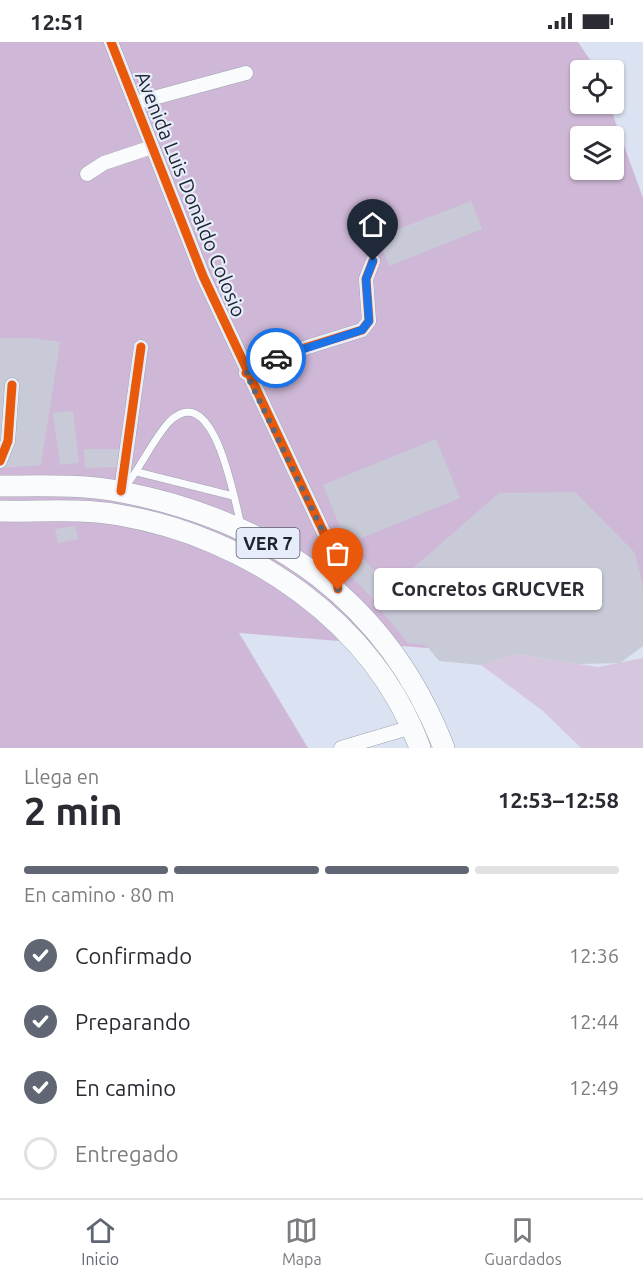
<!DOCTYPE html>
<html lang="es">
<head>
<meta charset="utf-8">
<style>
	body { margin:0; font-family:Ubuntu,sans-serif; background:#f2f2f3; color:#2b2b33; height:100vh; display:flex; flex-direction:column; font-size:22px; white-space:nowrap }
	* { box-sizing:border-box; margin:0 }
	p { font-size:20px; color:#7c7c81 }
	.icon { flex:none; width:33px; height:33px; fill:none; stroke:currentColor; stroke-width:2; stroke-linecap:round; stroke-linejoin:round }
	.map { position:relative; height:706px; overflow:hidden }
	.sheet { display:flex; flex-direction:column; background:#fff; flex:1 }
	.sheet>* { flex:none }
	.fabs { position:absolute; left:570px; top:18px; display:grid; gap:12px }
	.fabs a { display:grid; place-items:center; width:54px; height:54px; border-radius:6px; background:#fff; box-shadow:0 2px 4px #0004; font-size:30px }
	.pin { position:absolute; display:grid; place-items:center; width:51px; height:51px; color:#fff; margin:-62px -26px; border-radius:50% 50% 50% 0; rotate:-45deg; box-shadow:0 0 6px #0007 }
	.pin .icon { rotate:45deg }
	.courier { position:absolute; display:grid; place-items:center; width:60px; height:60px; margin:-30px; border:4px solid #1a73e8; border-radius:50%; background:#fff; color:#222; box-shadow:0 2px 8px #0007 }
	.bubble { position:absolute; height:42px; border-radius:6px; background:#fff; box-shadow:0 2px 4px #0004; font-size:20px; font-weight:600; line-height:42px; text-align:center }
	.summary em { font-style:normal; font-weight:600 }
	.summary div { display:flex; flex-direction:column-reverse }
	.summary { display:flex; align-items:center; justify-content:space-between; height:102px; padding:0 24px }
	h1 { font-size:39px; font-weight:600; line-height:45px }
	.bar { display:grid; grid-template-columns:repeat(4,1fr); gap:9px 6px; align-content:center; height:72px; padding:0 24px }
	.bar i { height:8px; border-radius:4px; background:#e1e1e2 }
	.bar .on { background:#606673 }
	.bar p { grid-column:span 4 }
	ol { padding:0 24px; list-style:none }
	li { display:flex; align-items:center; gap:18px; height:66px }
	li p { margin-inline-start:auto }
	li .icon { padding:6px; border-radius:50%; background:#606673; color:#fff; stroke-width:4 }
	li:last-child { color:#7c7c81 }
	li i { width:33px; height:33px; border:3px solid #e1e1e2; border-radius:50% }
	.status { display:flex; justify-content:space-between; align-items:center; height:42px; padding:0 30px; background:#fff; direction:ltr }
	.status svg { height:16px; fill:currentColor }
	.tab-bar { display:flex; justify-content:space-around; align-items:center; height:84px; border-top:2px solid #e1e1e2; background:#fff; font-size:16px; color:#7c7c81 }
	.tab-bar a { display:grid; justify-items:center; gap:3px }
	.tab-bar .on { color:#606673 }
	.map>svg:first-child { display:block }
	.green { fill:#d6c7de }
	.forest { fill:#cfb8d7; fill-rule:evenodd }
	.building { fill:#c8cad7 }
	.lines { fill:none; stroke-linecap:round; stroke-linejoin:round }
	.service-casing { stroke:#9ea3b0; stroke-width:8 }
	.minor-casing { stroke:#9ea3b0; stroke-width:15 }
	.primary-casing { stroke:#9ea3b0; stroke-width:22 }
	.service { stroke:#fafbfd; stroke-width:7 }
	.minor { stroke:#fafbfd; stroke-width:14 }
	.primary { stroke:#fafbfd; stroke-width:21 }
	.cycleway-casing { stroke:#e6ecf9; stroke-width:13 }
	.cycleway { stroke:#e8590c; stroke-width:9 }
	.done { stroke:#606673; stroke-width:6; stroke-dasharray:0 10.8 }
	.route { stroke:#1a73e8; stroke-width:8 }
	.labels { text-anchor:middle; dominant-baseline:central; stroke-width:4.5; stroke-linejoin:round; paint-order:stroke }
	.shield { fill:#e6ecf9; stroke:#595f6c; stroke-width:1.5 }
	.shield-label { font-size:18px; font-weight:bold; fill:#1d232f }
	.street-label { font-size:20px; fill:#1d232f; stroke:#e6ecf9 }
</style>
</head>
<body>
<div class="status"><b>12:51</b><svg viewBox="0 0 49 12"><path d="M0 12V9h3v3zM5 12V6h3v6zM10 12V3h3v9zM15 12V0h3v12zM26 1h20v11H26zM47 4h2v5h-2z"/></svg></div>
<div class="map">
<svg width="643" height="706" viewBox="0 0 643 706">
	<rect width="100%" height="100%" fill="#dbe2f1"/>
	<path class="green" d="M516,612L598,625L643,616V706H581L543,669L481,623Z"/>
	<path class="forest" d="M0,0H578L597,28H580V62H609L643,156V548L427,606L239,591L308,706H0ZM580,94H614V128H580Z"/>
	<g class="building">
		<path d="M471,159L482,187L389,224L378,195Z"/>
		<path d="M0,296H32L60,300L41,423L0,426Z"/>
		<path d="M73,369L79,421L60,423L53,371Z"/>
		<path d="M436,397L460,456L347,502L323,443Z"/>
		<path d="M84,407H119V425L85,426Z"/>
		<path d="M575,450L635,511L643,544V604L620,621L579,622L516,612L481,623L439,619L426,603L408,601L374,560L499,451Z"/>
		<path d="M75,484L78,497L58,501L55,487Z"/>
		<path d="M356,509L388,543L373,557L341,524Z"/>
	</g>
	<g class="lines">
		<g class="service-casing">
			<g id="service">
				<path d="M137,430L233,454"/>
				<path d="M125,445C141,425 152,399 169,380C214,335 234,457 241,483"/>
			</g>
		</g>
		<g class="minor-casing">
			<g id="minor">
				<path d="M111,0L203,234L331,506L338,547"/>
				<path d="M135,61L246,31"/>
				<path d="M87,132L104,121L152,105"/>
				<path d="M246,331L282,313L362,288L369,279L366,237L373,219"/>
				<path d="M0,419L8,399L12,343"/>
				<path d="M121,449L141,305"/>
				<path d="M341,706L412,685"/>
			</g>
		</g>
		<g class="primary-casing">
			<g id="primary">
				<path d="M0,444C40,444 83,442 122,450C273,479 388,561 444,706"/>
				<path d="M0,469C39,470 80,466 119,473C248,495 374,580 420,706"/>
			</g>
		</g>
		<use href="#service" class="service"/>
		<use href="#minor" class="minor"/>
		<use href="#primary" class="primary"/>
		<g class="cycleway-casing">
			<g id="cycleway">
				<path d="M111,0L203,234L331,506L338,547"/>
				<path d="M246,331L282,313L362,288L369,279L366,237L373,219"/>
				<path d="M0,419L8,399L12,343"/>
				<path d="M121,449L141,305"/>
			</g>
		</g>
		<use href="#cycleway" class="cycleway"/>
	</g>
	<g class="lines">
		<path class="done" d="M276,316L246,331L331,506L338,548"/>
		<path class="route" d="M276,316L362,288L369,279L366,237L373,219"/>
	</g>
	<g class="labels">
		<rect class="shield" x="236.5" y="486" width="63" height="30" rx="4.5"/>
		<g class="shield-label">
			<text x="268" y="501">VER 7</text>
		</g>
		<g class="street-label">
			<text transform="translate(191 152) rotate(68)">Avenida Luis Donaldo Colosio</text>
		</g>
	</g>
</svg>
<div class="fabs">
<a><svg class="icon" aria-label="locate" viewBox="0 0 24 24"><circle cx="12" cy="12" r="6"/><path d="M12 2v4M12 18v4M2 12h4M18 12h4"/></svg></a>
<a><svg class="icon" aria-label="layers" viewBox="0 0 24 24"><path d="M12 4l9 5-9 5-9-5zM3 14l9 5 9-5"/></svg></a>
</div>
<div class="pin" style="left:338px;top:548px;background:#ea580c"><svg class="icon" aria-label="bag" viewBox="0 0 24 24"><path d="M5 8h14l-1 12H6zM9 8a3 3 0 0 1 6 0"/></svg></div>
<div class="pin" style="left:373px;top:219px;background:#1f2937"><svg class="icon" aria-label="home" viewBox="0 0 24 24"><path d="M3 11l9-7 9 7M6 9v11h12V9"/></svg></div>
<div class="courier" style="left:276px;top:316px"><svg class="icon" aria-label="car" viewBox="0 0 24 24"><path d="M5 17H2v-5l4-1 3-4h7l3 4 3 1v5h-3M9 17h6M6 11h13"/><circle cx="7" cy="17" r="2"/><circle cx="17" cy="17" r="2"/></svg></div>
<div class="bubble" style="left:374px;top:526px;width:228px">Concretos GRUCVER</div>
</div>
<section class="sheet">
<div class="summary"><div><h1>2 min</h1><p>Llega en</p></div><em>12:53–12:58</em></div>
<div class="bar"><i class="on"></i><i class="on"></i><i class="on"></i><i></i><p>En camino · 80 m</p></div>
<ol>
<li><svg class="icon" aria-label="check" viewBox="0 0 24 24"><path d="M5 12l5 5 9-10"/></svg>Confirmado<p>12:36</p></li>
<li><svg class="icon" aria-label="check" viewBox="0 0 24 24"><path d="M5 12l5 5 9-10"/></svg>Preparando<p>12:44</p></li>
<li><svg class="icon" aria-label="check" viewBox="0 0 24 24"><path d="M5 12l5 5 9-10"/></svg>En camino<p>12:49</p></li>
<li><i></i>Entregado</li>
</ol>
</section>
<nav class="tab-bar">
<a class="on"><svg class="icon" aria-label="home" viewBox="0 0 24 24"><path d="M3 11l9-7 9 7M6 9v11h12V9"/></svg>Inicio</a>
<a><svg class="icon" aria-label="map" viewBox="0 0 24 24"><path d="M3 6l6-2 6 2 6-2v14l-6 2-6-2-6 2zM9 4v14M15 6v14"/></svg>Mapa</a>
<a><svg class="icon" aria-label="saved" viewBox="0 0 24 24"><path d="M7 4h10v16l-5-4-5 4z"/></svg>Guardados</a>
</nav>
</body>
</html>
